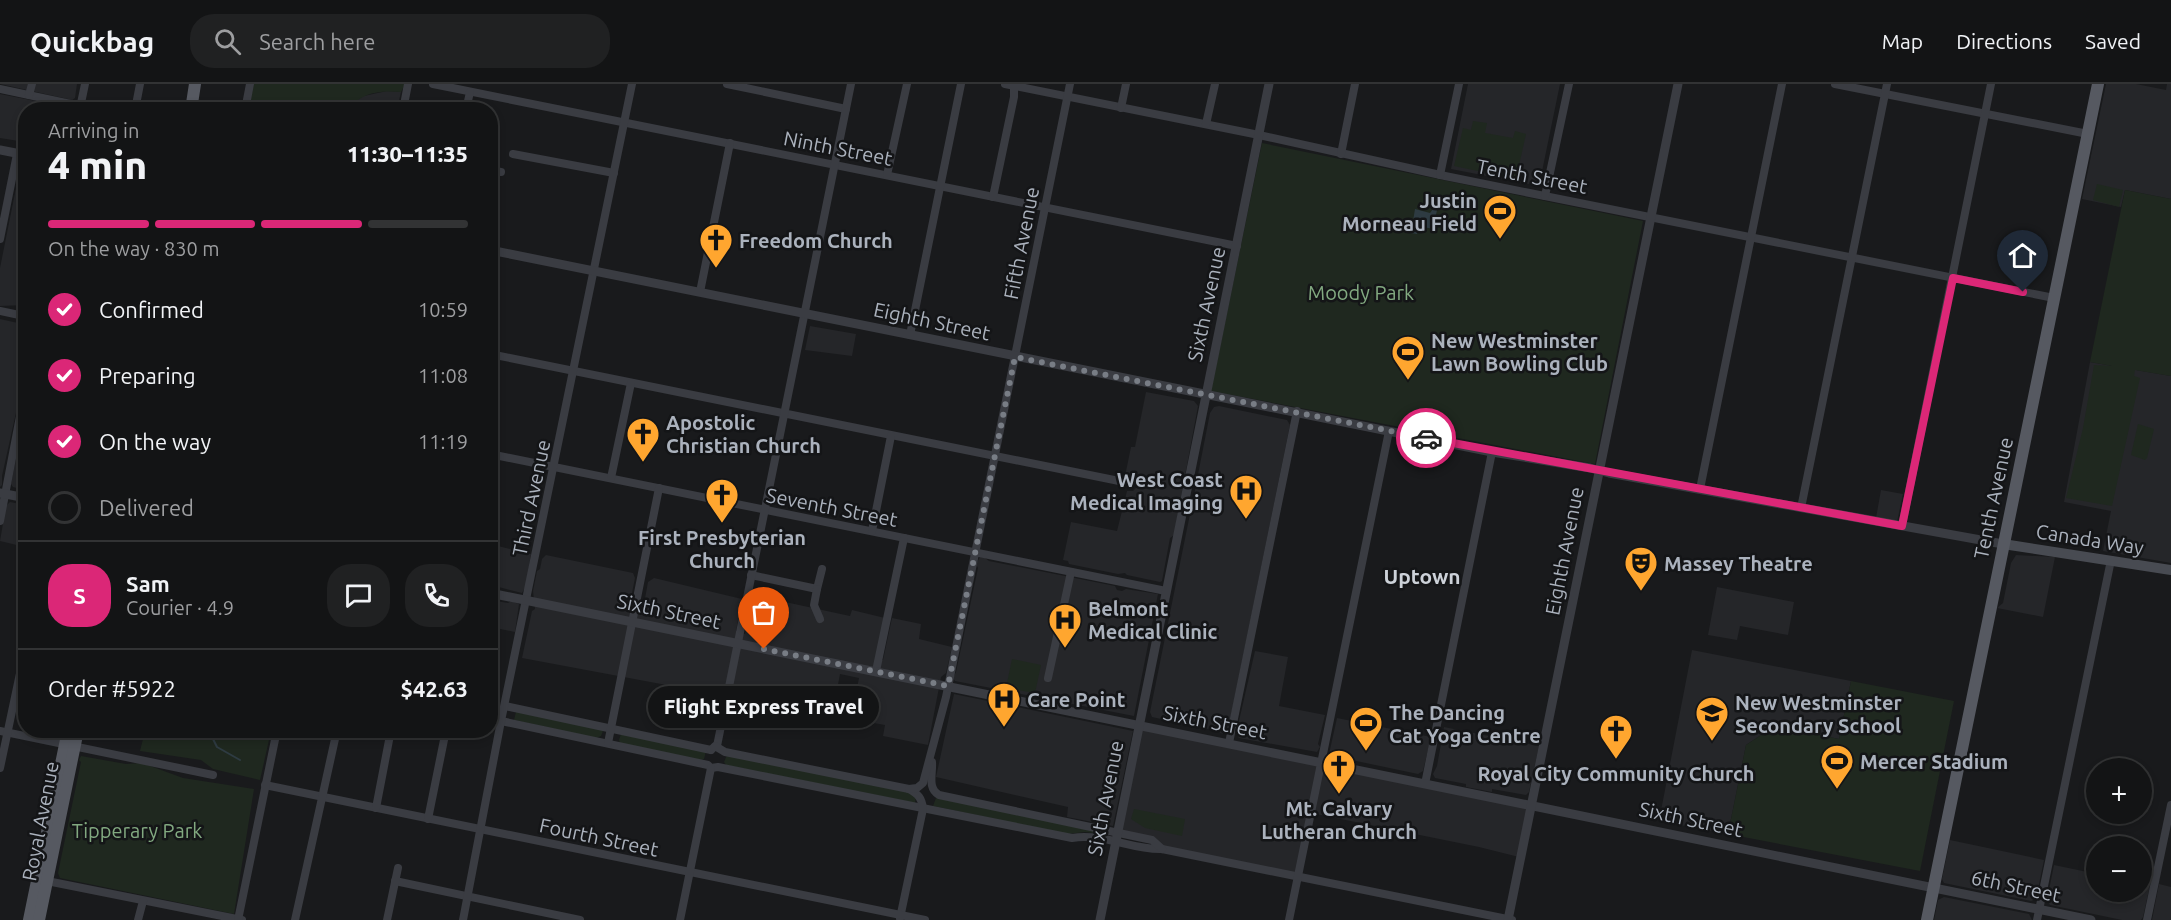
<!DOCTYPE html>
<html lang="en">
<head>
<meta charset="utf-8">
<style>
	body { margin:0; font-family:Ubuntu,sans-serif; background:#202122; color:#f1f3f6; height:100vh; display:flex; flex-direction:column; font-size:22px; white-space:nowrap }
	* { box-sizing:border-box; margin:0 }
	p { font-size:20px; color:#9d9ea0 }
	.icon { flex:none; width:33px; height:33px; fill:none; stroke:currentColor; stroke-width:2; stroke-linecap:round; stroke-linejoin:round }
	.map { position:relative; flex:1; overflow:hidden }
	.drawer { position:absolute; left:18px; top:18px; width:480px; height:636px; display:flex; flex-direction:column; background:#131415; border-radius:24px; box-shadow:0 3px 9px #0003,0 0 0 2px #323334 }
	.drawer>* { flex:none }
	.tools { position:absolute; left:2086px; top:674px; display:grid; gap:12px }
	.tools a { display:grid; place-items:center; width:66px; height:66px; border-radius:50%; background:#131415; box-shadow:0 3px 9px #0003,0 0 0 2px #323334; font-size:30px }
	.pin { position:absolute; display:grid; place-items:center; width:51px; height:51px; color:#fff; margin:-62px -26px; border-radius:50% 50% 50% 0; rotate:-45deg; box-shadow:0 0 6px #0007 }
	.pin .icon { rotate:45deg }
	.courier { position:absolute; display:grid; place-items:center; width:60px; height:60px; margin:-30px; border:4px solid #db2777; border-radius:50%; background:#fff; color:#222; box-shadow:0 2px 8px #0007 }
	.bubble { position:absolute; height:42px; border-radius:21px; background:#131415; box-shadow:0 3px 9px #0003,0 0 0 2px #323334; font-size:20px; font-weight:800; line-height:42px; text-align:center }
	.head em { font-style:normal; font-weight:800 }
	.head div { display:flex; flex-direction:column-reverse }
	.head { display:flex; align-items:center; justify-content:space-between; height:102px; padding:0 30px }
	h1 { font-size:39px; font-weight:800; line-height:45px }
	.bar { display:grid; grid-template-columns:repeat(4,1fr); gap:9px 6px; align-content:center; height:72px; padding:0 30px }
	.bar i { height:8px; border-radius:4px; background:#323334 }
	.bar .current { background:#db2777 }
	.bar p { grid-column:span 4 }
	.line { display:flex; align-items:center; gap:15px; padding:0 30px; border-top:2px solid #323334 }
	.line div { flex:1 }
	.round { display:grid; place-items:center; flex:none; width:63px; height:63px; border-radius:24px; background:#202122 }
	ol { padding:0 30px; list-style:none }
	li { display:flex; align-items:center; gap:18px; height:66px }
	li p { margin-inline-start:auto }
	li .icon { padding:6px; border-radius:50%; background:#db2777; color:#fff; stroke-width:4 }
	li:last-child { color:#9d9ea0 }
	li i { width:33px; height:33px; border:3px solid #323334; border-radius:50% }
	header { display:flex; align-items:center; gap:36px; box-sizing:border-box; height:84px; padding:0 30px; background:#131415; border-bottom:2px solid #323334 }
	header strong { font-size:28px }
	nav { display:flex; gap:33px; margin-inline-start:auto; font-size:21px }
	.search { width:420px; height:54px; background:#202122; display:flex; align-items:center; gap:15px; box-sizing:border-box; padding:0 21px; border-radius:24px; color:#9d9ea0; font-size:22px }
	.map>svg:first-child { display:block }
	.built { fill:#252629 }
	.green { fill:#1f281f }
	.water { fill:#2e3b42 }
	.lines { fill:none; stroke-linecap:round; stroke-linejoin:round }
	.stream { stroke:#2e3b42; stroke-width:2 }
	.minor { stroke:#3a3c42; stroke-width:8 }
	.tertiary { stroke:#3a3c42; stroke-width:9 }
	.secondary { stroke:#484b52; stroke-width:10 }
	.primary { stroke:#565961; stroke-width:12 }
	.done { stroke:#787d85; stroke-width:6; stroke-dasharray:0 10.8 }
	.route { stroke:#db2777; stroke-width:8 }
	.labels { text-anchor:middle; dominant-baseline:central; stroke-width:5; stroke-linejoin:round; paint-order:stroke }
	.street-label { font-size:20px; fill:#abb2bd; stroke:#141517 }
	.poi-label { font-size:20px; font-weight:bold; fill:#abb2bd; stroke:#141517; text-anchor:start }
	.park-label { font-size:20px; fill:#82a980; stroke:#141517 }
	.neighbourhood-label { font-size:21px; font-weight:bold; fill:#ccd1d8; stroke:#141517 }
</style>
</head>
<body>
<header>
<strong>Quickbag</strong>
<div class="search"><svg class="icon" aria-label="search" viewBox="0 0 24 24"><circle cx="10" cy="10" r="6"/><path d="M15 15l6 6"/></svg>Search here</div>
<nav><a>Map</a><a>Directions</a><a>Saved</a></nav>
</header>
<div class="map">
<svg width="2171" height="836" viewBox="0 0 2171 836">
	<rect width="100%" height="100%" fill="#191a1c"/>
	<g class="built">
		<path d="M0,0H77L75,14L72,16Z"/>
		<path d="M1468,0H1560L1539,102L1451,85Z"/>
		<path d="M2106,0H2136L2166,6L2167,0H2171V115L2125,106L2121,123L2082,115Z"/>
		<path d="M387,7L401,8L397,25L347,26L359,13Z"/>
		<path d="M0,10L71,24L72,25L26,26L25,58L0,54Z"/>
		<path d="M25,80V221L0,222V184L20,84Z"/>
		<path d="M0,235L18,239L26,244L25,288L2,392V401L0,403Z"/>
		<path d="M810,242L856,250L852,272L805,266Z"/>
		<path d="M2090,278L2171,292V479L2103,467L2111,427L2064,418Z"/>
		<path d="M1146,308L1194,317L1198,322L1174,451L1170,454L1162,497L1160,498L1127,491L1125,489L1118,490L1069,480L1068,477L1063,476L1071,438L1117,447L1127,407H1133L1138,402L1135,393L1125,392L1131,363H1135Z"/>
		<path d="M1219,322L1287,336L1290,341L1228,646L1223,650L1217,647L1152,633L1150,628L1191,425L1189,418L1194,411L1210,329L1214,323Z"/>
		<path d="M25,328V406L13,403L11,400Z"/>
		<path d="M1881,406L1903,410L1897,438L1876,434Z"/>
		<path d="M10,418L25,421V463L0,457L6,422Z"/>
		<path d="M490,460L531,470L526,502L522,509L491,501Z"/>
		<path d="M546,471L633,489L635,494L629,524L644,520L648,498L654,494L742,515L736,547L745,550L753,511L850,532L852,526L885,534L876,576H883L892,534L921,540L919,555L952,563L946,589L941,593L928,661L883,652L885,641L851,635L859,594L840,590L832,632L522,574L532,527L535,525L533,507L537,487L540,485L542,475Z"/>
		<path d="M2016,471L2055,473L2043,533L1997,524L2003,519L2011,479Z"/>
		<path d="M980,473L985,474L989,477L1115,502L1117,506L1122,507L1126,505L1158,510L1134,632L955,597L953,594L956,588L978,484L976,480Z"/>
		<path d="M1717,503L1794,518L1788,551L1740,542L1737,556L1708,551Z"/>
		<path d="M490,516L508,519L511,517L519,520L515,548L491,543Z"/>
		<path d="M1692,566L1851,597L1839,655L1775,642L1746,661L1728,750L1659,737Z"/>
		<path d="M1255,567L1288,573L1279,622L1325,631L1318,660L1320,663L1317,668L1239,654L1236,650Z"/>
		<path d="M954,610L1133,647L1113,742L1067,733L1068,723L936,693Z"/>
		<path d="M1337,634L1431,653L1423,687L1418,690L1342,674L1337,678H1334L1333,672L1329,670Z"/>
		<path d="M1139,641L1531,721L1519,773L1479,763L1311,729L1298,792L1162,765L1152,756L1116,748Z"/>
		<path d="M1444,643L1539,662L1529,708L1526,711L1492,705V708L1466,703V700L1435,694L1433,690L1437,682Z"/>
		<path d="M1950,756L2044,776L2036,815L2031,817L1944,799L1942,795Z"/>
		<path d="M2054,781L2097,790V807H2142V799L2150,801L2143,833L2141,836H2122L2050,821L2047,816Z"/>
		<path d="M2159,800L2171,803V836H2152Z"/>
		<path d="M1944,813L2029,830L2032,836H1934L1938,816Z"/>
	</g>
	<g class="green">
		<path d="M254,0H405L401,8C377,6 363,9 347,25L248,26Z"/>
		<path d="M1473,37L1487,39L1485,49L1513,54L1515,47L1526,50L1516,95L1454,82L1463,44L1471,46Z"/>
		<path d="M1262,59L1643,137L1595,380L1211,307Z"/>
		<path d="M2097,100L2123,106L2119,123L2093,116Z"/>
		<path d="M2125,106L2171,115V292L2135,286L2134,292L2140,294L2112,422L2066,414L2083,344L2094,281L2112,282L2090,278Z"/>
		<path d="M2138,340L2154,345L2147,374L2145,376L2131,371Z"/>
		<path d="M1012,575L1041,581L1035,609L1006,604Z"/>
		<path d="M1851,597L1954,617L1920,787L1728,750L1746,661L1775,642L1839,655Z"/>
		<path d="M516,628L601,645L603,647L601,652L596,654L514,636Z"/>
		<path d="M145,647V646L271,647L260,696L213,685L201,676L140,667Z"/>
		<path d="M621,650L706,667L704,675L701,676L620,659L619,656Z"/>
		<path d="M727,671L909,707L916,712L915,719L726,681L724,678Z"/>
		<path d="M81,672L126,680L142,679L183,694L254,705L234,830L60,794L58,789L81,678L79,676Z"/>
		<path d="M936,714L1106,748L1105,750L1085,748L1067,750L933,722Z"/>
		<path d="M1134,725L1185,735L1182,752L1145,744L1131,735Z"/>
	</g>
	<path class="water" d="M1415,125L1430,129L1433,125L1437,126L1433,145L1419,142L1417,150L1411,149Z"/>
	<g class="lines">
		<path class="stream" d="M205,646L213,655L217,663L240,676"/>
		<g class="minor">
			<path d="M433,0L1237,162"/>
			<path d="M727,0L846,25"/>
			<path d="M1005,0L1259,51L1445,92L2054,214"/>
			<path d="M1835,0L2088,50"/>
			<path d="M0,5L99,26"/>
			<path d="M29,11L32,0"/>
			<path d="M80,24L85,0"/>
			<path d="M1121,24L1126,0"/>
			<path d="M135,26L140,0"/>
			<path d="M245,26L250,0"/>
			<path d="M403,26L408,0"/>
			<path d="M466,26L470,8"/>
			<path d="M1206,40L1215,0"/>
			<path d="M513,70L614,89"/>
			<path d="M1341,70L1355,0"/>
			<path d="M490,86L501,88"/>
			<path d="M887,91L907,0"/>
			<path d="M1440,91L1459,0"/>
			<path d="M1545,112L1569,0"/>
			<path d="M993,113L1014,13V0"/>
			<path d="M0,155L17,70"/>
			<path d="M700,208L730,59"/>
			<path d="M0,227L24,232"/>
			<path d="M910,251L961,0"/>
			<path d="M490,270L1129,399"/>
			<path d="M490,370L1166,507"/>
			<path d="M611,394L631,299"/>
			<path d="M1700,405L1782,0"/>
			<path d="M1801,424L1887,0"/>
			<path d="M0,437L26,301"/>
			<path d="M1902,442L1991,0"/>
			<path d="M872,447L891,352"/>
			<path d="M751,491L817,505L822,485"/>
			<path d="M817,505L814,521L820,535"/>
			<path d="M876,587L904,454"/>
			<path d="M1048,594L1071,488"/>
			<path d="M505,622L711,666"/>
			<path d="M501,637L708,681L711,684L718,683L1072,754C1105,749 1131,766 1162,765L1512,836"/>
			<path d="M0,647L213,691"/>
			<path d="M608,659L659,404"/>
			<path d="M1229,659L1297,327"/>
			<path d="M717,662L851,0"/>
			<path d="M711,666L715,662L725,668L909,705C918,710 922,714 923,725L900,834"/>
			<path d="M932,678C933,690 927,704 939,711L1152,756L1162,765"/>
			<path d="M0,684L26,561"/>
			<path d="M1425,700L1492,368"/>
			<path d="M265,701L925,836"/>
			<path d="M909,705L917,704L923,699L946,613L1070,0"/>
			<path d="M376,724L391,646"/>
			<path d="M428,735L446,646"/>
			<path d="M47,797L242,836"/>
			<path d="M395,797L580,836"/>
			<path d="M138,836L143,817"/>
			<path d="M238,836L277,646"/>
			<path d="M295,836L337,646"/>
			<path d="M387,836L398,784"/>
			<path d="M463,836L501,637L632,0"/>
			<path d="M680,836L711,684"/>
			<path d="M1289,836L1389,347"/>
			<path d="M2037,836L2111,476"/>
			<path d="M2147,836L2171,721"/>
		</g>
		<g class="tertiary">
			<path d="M0,66L26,71"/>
			<path d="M490,166L1492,368L1590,384L1609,389L2003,460"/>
			<path d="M0,409L26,414"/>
			<path d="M490,509L2091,836"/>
			<path d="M1100,836L1269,0"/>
			<path d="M1508,836L1678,0"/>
		</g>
		<path class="secondary" d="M2003,460L2171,486"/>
		<g class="primary">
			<path d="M191,26L195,0"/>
			<path d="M29,836L68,646"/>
			<path d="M39,836L78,646"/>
			<path d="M1927,836L2098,0"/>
		</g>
	</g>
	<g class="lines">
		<path class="done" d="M764,565L948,602L1015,273L1426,354"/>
		<path class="route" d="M1426,354L1902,442L1953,194L2023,208"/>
	</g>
	<defs>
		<g id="stadium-pin" transform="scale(1.725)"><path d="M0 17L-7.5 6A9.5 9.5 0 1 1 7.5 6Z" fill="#ffa62f" stroke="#141517"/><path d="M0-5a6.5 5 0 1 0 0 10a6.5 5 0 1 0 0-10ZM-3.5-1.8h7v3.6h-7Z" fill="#111"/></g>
		<g id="church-pin" transform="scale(1.725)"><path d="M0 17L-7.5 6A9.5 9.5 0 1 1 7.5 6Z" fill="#ffa62f" stroke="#141517"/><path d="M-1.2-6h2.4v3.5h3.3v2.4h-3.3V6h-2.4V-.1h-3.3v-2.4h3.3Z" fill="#111"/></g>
		<g id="hospital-pin" transform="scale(1.725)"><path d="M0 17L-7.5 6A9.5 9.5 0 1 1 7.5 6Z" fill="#ffa62f" stroke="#141517"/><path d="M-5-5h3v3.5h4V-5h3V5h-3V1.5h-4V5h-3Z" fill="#111"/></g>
		<g id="theatre-pin" transform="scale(1.725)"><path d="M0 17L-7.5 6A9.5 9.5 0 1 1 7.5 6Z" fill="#ffa62f" stroke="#141517"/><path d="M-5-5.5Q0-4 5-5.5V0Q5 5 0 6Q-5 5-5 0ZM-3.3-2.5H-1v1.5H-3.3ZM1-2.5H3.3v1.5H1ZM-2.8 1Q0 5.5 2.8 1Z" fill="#111"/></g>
		<g id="school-pin" transform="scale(1.725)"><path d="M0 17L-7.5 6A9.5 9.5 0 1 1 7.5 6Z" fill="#ffa62f" stroke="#141517"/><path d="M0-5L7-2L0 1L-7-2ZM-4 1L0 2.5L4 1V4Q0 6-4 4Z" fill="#111"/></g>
	</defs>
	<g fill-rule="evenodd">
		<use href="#stadium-pin" x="1500" y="127"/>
		<use href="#church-pin" x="716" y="156"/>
		<use href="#stadium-pin" x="1408" y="268"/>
		<use href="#church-pin" x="643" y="350"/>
		<use href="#hospital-pin" x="1246" y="407"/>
		<use href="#church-pin" x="722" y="411"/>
		<use href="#theatre-pin" x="1641" y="479"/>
		<use href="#hospital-pin" x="1065" y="536"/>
		<use href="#hospital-pin" x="1004" y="615"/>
		<use href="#school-pin" x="1712" y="629"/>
		<use href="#stadium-pin" x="1366" y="639"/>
		<use href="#church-pin" x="1616" y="647"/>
		<use href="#stadium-pin" x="1837" y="677"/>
		<use href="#church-pin" x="1339" y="682"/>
	</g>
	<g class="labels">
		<g class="street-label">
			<text transform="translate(838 64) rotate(11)">Ninth Street</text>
			<text transform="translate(1532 92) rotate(11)">Tenth Street</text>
			<text transform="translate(1021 159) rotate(-79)">Fifth Avenue</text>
			<text transform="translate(1206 220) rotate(-78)">Sixth Avenue</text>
			<text transform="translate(932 237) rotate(12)">Eighth Street</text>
			<text transform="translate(531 414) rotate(-78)">Third Avenue</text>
			<text transform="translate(1993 414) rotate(-78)">Tenth Avenue</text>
			<text transform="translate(832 423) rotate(11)">Seventh Street</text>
			<text transform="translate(2090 455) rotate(9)">Canada Way</text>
			<text transform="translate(1564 467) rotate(-79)">Eighth Avenue</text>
			<text transform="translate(669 527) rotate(12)">Sixth Street</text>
			<text transform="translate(1215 638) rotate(11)">Sixth Street</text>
			<text transform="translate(1105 714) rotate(-79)">Sixth Avenue</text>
			<text transform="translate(1691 735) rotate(12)">Sixth Street</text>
			<text transform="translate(40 737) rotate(-79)">Royal Avenue</text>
			<text transform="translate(599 753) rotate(12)">Fourth Street</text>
			<text transform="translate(2016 802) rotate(12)">6th Street</text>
		</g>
		<g class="poi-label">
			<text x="1477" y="116" text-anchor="end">Justin<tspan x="1477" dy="23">Morneau Field</tspan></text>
			<text x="739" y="156">Freedom Church</text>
			<text x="1431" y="256">New Westminster<tspan x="1431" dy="23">Lawn Bowling Club</tspan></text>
			<text x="666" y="338">Apostolic<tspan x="666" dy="23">Christian Church</tspan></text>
			<text x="1223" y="395" text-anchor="end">West Coast<tspan x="1223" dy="23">Medical Imaging</tspan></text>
			<text x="722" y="453" text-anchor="middle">First Presbyterian<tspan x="722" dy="23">Church</tspan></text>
			<text x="1664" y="479">Massey Theatre</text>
			<text x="1088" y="524">Belmont<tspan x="1088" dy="23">Medical Clinic</tspan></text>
			<text x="1027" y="615">Care Point</text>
			<text x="1735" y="618">New Westminster<tspan x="1735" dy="23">Secondary School</tspan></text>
			<text x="1389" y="628">The Dancing<tspan x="1389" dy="23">Cat Yoga Centre</tspan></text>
			<text x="1860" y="677">Mercer Stadium</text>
			<text x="1616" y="689" text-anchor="middle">Royal City Community Church</text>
			<text x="1339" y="724" text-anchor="middle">Mt. Calvary<tspan x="1339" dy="23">Lutheran Church</tspan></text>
		</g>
		<g class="park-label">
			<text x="1361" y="208">Moody Park</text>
			<text x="137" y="746">Tipperary Park</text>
		</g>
		<g class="neighbourhood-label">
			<text x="1422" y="492">Uptown</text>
		</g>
	</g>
</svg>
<div class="tools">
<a>+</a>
<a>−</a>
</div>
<div class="pin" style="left:764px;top:565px;background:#ea580c"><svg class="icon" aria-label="bag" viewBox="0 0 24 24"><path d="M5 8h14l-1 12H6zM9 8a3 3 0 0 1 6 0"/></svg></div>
<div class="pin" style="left:2023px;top:208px;background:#1f2937"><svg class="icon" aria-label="home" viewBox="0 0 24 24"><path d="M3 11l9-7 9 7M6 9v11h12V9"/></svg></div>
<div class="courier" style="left:1426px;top:354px"><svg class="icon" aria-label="car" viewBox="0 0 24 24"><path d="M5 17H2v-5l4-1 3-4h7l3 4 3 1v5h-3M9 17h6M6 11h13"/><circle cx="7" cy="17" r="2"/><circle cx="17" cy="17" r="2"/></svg></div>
<div class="bubble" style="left:648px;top:602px;width:231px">Flight Express Travel</div>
<section class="drawer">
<div class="head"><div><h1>4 min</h1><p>Arriving in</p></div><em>11:30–11:35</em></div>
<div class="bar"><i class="current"></i><i class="current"></i><i class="current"></i><i></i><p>On the way · 830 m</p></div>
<ol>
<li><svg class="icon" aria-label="check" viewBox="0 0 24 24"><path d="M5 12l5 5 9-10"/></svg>Confirmed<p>10:59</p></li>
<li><svg class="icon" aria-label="check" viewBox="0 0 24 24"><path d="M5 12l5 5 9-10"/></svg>Preparing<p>11:08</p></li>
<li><svg class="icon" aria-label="check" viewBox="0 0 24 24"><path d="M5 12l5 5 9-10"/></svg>On the way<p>11:19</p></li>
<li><i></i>Delivered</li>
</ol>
<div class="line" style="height:108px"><b class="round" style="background:#db2777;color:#fff">S</b><div><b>Sam</b><p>Courier · 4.9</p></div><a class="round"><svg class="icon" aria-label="chat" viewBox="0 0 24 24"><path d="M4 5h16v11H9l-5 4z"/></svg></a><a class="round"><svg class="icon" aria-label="phone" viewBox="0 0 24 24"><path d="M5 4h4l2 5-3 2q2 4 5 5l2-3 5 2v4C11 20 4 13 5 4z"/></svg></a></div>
<div class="line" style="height:78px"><div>Order #5922</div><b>$42.63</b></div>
</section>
</div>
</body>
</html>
